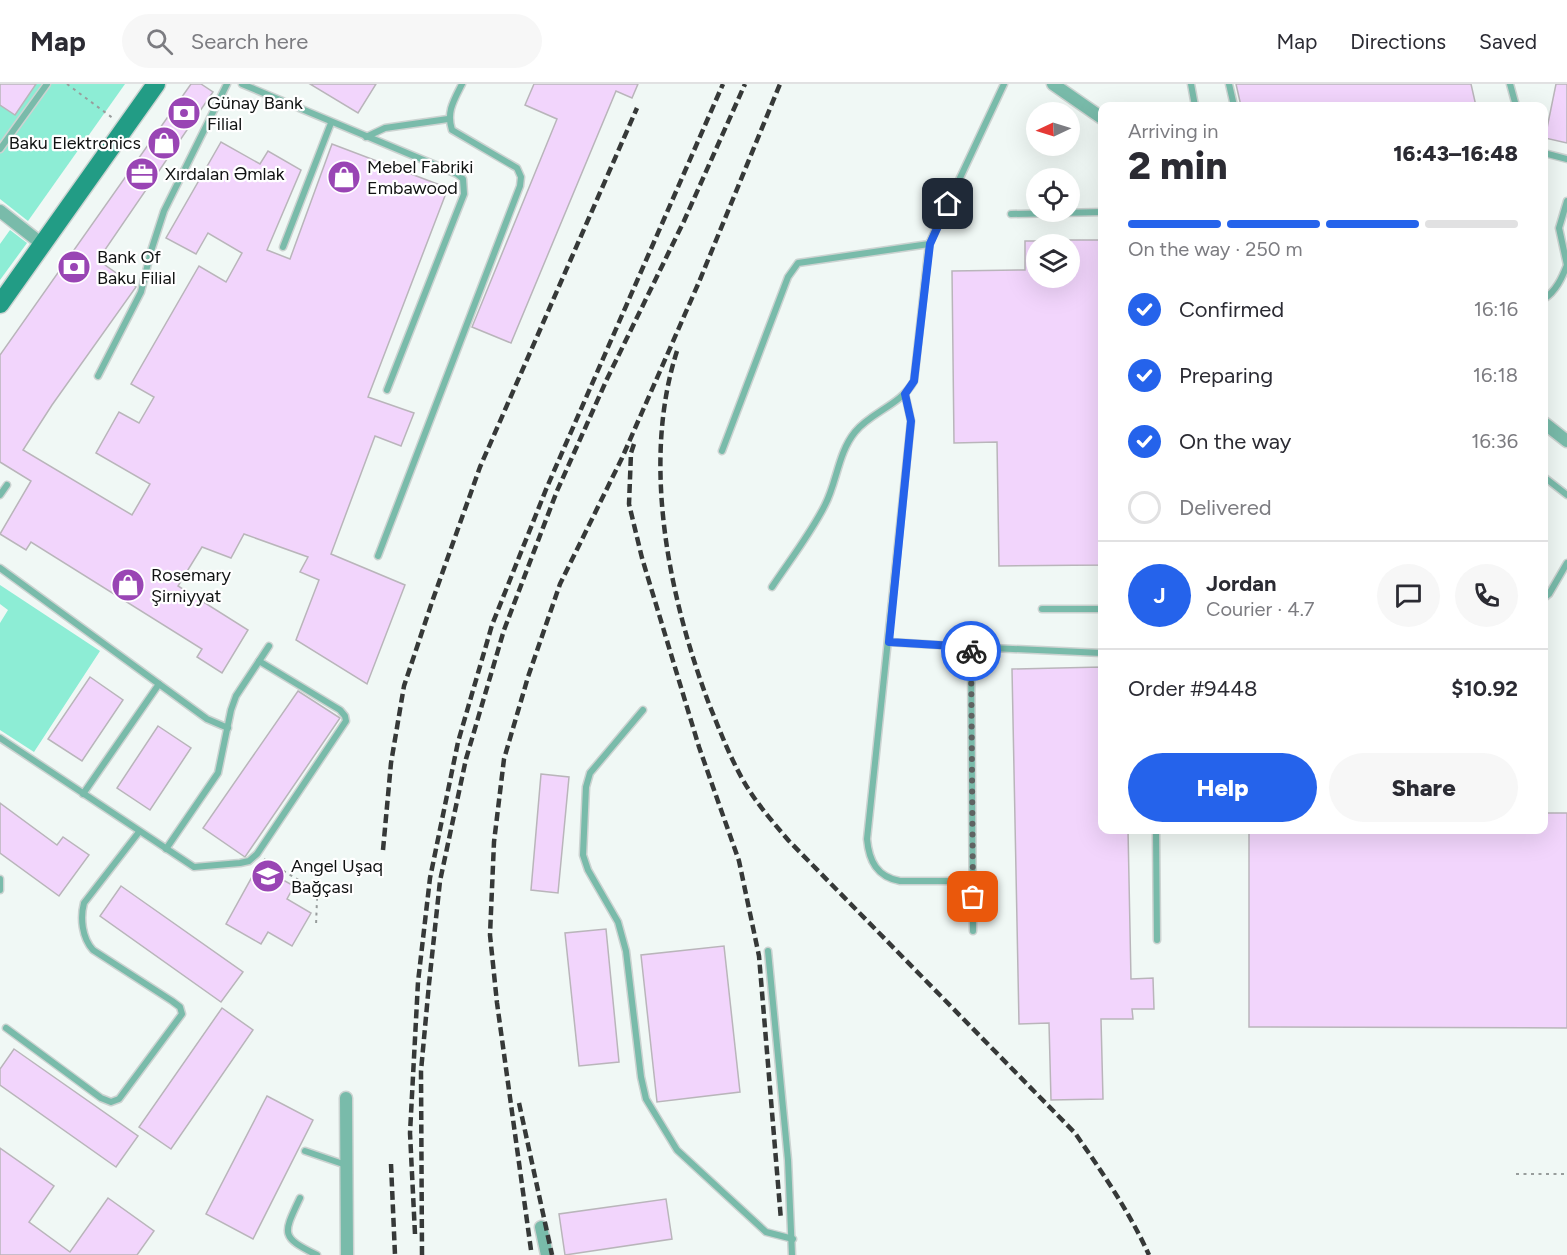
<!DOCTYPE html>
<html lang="en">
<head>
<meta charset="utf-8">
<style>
	body { margin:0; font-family:Figtree,sans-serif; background:#f7f7f7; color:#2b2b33; height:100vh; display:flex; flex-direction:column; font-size:22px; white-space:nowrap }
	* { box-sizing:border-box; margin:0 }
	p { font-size:20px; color:#7c7c81 }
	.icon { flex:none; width:33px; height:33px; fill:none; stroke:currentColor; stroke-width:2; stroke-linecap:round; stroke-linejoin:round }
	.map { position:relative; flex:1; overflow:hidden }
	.sheet { position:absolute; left:1098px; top:18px; width:450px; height:732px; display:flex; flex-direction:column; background:#fff; border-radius:12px; box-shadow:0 6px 24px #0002 }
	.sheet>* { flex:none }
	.needle { width:39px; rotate:266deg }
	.tools { position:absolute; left:1026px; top:18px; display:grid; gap:12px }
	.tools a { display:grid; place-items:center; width:54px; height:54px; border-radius:50%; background:#fff; box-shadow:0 6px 24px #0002; font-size:30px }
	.pin { position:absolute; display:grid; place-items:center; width:51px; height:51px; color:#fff; margin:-26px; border-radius:12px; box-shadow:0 3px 9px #0006 }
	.courier { position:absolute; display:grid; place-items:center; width:60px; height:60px; margin:-30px; border:4px solid #2563eb; border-radius:50%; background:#fff; color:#222; box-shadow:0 2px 8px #0007 }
	.headline em { font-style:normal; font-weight:800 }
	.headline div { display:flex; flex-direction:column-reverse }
	.headline { display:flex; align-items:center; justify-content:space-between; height:102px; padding:0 30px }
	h1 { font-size:39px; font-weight:800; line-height:45px }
	.bar { display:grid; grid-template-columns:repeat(4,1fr); gap:9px 6px; align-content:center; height:72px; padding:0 30px }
	.bar i { height:8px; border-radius:4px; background:#e1e1e2 }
	.bar .selected { background:#2563eb }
	.bar p { grid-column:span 4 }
	.line { display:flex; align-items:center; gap:15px; padding:0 30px; border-top:2px solid #e1e1e2 }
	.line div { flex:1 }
	.round { display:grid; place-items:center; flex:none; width:63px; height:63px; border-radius:32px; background:#f7f7f7 }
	ol { padding:0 30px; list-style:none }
	li { display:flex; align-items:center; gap:18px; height:66px }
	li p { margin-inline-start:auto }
	li .icon { padding:6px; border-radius:50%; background:#2563eb; color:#fff; stroke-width:4 }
	li:last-child { color:#7c7c81 }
	li i { width:33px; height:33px; border:3px solid #e1e1e2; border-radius:50% }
	.button { display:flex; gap:12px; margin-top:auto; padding:12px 30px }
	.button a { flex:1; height:69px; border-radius:36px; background:#2563eb; color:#fff; font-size:24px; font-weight:800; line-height:69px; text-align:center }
	.button a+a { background:#f7f7f7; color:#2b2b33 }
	header { display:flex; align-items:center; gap:36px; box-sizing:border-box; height:84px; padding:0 30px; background:#fff; border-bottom:2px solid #e1e1e2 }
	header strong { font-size:28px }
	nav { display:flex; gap:33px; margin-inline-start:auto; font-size:21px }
	.search { width:420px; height:54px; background:#f7f7f7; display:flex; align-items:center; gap:15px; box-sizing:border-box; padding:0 21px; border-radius:33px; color:#7c7c81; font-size:22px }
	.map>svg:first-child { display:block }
	.green { fill:#8dedd5 }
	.building { fill:#f2d5fc; stroke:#b9b5ba; stroke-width:1.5 }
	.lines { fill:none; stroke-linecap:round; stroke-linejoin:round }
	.lane-casing { stroke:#ccd3d1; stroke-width:9 }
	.street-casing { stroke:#ccd3d1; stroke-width:15 }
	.secondary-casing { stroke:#ccd3d1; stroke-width:21 }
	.path { stroke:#989d9c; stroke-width:2; stroke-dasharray:3 4.5; stroke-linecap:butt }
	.lane { stroke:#79bbaa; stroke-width:6 }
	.street { stroke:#79bbaa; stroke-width:12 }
	.secondary { stroke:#229c85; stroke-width:18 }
	.rail { stroke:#363938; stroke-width:4.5; stroke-dasharray:9 4.5; stroke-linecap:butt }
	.done { stroke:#5f6362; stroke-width:6; stroke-dasharray:0 10.8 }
	.route { stroke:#2563eb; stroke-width:8 }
	.labels { text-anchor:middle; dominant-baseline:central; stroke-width:4.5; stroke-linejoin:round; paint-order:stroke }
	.poi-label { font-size:18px; fill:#111313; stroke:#fff; text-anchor:start }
</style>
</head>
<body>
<header>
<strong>Map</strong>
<div class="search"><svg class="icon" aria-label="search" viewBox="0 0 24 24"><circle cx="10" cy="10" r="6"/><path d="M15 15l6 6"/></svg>Search here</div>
<nav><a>Map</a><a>Directions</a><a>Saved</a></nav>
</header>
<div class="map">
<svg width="1567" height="1171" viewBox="0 0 1567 1171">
	<rect width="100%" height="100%" fill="#f0f8f5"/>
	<g class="green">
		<path d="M0,0H125L28,137L0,115Z"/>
		<path d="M10,146L27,159L0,196V160Z"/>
		<path d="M0,501L100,567L34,668L0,646V539L8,526L0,520Z"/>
	</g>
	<g class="building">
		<path d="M0,0H36L15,31L0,21Z"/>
		<path d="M191,0H201L213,8L98,176L136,203L52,321L23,366L132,431L150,400L96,369L119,328L139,339L154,313L131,300L199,182L226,198L242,169L208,149L196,170L166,154L221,58L260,80L268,67L301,86L267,166L290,175L332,60L448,104L368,313L414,329L401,362L375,352L331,470L405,501L367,600L296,556L319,496L300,488L308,473L244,450L231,474L202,463L178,502L248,546L222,589L197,573L202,565L31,458L26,466L0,450L31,397L0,378V271Z"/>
		<path d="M310,0H376L358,29Z"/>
		<path d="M534,0H638L632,14L616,7L511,259L472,243L557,35L525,21Z"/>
		<path d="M1236,0H1471L1476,22H1241Z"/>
		<path d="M1556,0H1567V59L1545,54Z"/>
		<path d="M1070,156H1102V481L999,482L997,358L954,359L952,187L1025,186V157H1036V194H1070Z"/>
		<path d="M1102,583V746H1128L1131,895L1153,894L1154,925H1132L1133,935H1101L1103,1015L1051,1016L1049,939L1019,940L1012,585Z"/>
		<path d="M90,593L123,616L82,677L48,655Z"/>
		<path d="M298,607L340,634L245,773L203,744Z"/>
		<path d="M158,642L191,664L150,726L117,704Z"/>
		<path d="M541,690L569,693L558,809L531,806Z"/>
		<path d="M0,719L57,761L63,753L89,771L59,812L0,769Z"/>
		<path d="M1544,729H1567V944L1249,943V746H1544Z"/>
		<path d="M258,782L294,802L287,815L311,829L292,862L268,848L261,860L226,840Z"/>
		<path d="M121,802L243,888L221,918L100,832Z"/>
		<path d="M606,845L619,978L579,982L565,849Z"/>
		<path d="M724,862L740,1008L657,1018L641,871Z"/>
		<path d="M222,924L253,946L171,1065L139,1043Z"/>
		<path d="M14,965L138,1052L116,1083L0,1001V985Z"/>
		<path d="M267,1012L313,1036L253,1155L206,1130Z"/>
		<path d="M0,1064L54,1102L29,1138L70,1168L108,1114L154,1147L137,1171H0Z"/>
		<path d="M666,1115L672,1155L565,1171L559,1130Z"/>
	</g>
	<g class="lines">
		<g class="lane-casing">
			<g id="lane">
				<path d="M242,0L457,90L463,95L464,110L387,306"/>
				<path d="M1191,0L1195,22"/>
				<path d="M1229,0L1234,22"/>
				<path d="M1510,0L1516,22"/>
				<path d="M366,53L385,44L448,35"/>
				<path d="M0,65L47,0"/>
				<path d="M1544,69L1567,75"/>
				<path d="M1567,117L1559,144L1567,181"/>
				<path d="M1011,130L1102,128"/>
				<path d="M283,163L331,39"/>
				<path d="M1544,215C1556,207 1562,194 1567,181"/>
				<path d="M98,292L141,208L151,167L164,127L227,0"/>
				<path d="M905,310L911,337L867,755C869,777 877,793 900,797H973"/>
				<path d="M722,367L788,193L798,179L929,160"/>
				<path d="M1544,393L1567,411"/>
				<path d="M0,411L7,401"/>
				<path d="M378,472L520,102L521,93L517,84L452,46C446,28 454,16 462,0"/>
				<path d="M0,484L207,635L228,644"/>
				<path d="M772,503C790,476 811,449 825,421C837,398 838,369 855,348C871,328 901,321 914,297L929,160L1004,0"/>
				<path d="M1544,514L1549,510L1567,479"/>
				<path d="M1042,525H1102"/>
				<path d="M889,558L971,563"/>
				<path d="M643,626L590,689L586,703L583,771L588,786L618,838L626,867L641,993L646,1015L677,1066L766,1148L793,1155"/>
				<path d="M0,654L194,783L240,779L249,777L257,770L346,637L345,632L340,626L259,577"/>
				<path d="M83,710L159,600"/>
				<path d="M1156,746L1157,856"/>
				<path d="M166,765L218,689L231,626L236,612L269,562"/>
				<path d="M0,795V806"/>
				<path d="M973,847L971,563L1102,569"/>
				<path d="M768,867L788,1076L792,1171"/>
				<path d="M6,944L101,1014L111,1018L119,1015L182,930L180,923L172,917L93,866C82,854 80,834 84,819L139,748"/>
				<path d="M305,1067L346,1081"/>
				<path d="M300,1114C283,1150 280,1153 317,1171"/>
			</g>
		</g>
		<g class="street-casing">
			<g id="street">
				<path d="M1053,0L1102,34"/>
				<path d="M0,127L42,160"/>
				<path d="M1544,339L1567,357"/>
				<path d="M346,1014L347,1171"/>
				<path d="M541,1143L547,1171"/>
			</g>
		</g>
		<g class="secondary-casing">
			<path id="secondary" d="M0,220L156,0"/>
		</g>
		<g class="path">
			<path d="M67,0L114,35"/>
			<path d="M264,775L315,806L317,815L316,842"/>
			<path d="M1516,1090H1567"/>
		</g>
		<use href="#lane" class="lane"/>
		<use href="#street" class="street"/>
		<use href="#secondary" class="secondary"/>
		<g class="rail">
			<path d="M677,267C641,379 669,513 709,620C722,652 735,687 755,715C765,729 777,743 789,757L1075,1049C1102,1088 1129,1127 1149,1171"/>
			<path d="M634,360L631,369L629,420L642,474L699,663L739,777L759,872L781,1136"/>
			<path d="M383,766L391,679L404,602L433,515L480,383L637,24"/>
			<path d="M519,1019L552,1171"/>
			<path d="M391,1080L395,1171"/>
			<path d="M415,1150L410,1049L418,898L430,794L458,658L492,541L547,403L723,0"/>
			<path d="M531,1166L497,919L490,851L494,758L504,675L528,593L560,500L622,374L699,198L780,0"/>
			<path d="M422,1171L421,987L429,900L440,797L466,675L504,546L557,407L607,295L684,137L745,0"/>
		</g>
	</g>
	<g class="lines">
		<path class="done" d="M971,567L973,813"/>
		<path class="route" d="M948,120L930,160L914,297L905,310L911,337L889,558L971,563V567"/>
	</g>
	<defs>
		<g id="bank-disc" transform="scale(1.725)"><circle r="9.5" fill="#9945b4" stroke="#fff"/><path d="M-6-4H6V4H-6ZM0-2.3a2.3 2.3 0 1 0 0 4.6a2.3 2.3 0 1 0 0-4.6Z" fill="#fff"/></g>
		<g id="shop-disc" transform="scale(1.725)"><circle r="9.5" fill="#9945b4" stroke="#fff"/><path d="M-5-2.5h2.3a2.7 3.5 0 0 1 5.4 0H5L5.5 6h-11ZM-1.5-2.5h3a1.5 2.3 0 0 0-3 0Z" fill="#fff"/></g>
		<g id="office-disc" transform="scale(1.725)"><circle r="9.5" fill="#9945b4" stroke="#fff"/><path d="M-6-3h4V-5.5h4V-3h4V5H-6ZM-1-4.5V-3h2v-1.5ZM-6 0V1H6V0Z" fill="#fff"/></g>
		<g id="school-disc" transform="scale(1.725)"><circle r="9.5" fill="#9945b4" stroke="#fff"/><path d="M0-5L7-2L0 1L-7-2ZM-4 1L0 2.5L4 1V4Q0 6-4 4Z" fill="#fff"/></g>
	</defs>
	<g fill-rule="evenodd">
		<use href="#bank-disc" x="184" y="29"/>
		<use href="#shop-disc" x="164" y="59"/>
		<use href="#office-disc" x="142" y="90"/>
		<use href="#shop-disc" x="344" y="93"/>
		<use href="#bank-disc" x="74" y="183"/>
		<use href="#shop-disc" x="128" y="501"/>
		<use href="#school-disc" x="268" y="792"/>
	</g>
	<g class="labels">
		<g class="poi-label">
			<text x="207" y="19">Günay Bank<tspan x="207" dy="21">Filial</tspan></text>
			<text x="141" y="59" text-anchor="end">Baku Elektronics</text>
			<text x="367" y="83">Mebel Fabriki<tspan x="367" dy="21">Embawood</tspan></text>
			<text x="165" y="90">Xırdalan Əmlak</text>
			<text x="97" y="173">Bank Of<tspan x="97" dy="21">Baku Filial</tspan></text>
			<text x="151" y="491">Rosemary<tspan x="151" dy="21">Şirniyyat</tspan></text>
			<text x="291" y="782">Angel Uşaq<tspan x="291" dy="21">Bağçası</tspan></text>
		</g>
	</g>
</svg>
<div class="tools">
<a><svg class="needle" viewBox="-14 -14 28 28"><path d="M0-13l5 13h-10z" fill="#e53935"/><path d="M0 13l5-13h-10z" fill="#7c7c81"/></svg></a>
<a><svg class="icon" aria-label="locate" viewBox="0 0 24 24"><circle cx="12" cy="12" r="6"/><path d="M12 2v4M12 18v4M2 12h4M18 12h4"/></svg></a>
<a><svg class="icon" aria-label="layers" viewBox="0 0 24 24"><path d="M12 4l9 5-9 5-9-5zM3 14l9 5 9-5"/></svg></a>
</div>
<div class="pin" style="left:973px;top:813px;background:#ea580c"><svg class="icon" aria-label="bag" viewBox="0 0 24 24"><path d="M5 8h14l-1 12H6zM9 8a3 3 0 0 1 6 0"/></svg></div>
<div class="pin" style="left:948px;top:120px;background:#1f2937"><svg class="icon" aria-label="home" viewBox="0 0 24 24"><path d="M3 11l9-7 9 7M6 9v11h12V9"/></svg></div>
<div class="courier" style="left:971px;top:567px"><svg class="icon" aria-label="bike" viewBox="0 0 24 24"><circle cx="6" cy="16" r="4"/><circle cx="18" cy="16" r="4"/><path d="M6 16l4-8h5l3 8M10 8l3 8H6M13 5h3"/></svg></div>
<section class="sheet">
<div class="headline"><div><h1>2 min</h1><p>Arriving in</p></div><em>16:43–16:48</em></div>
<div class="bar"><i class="selected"></i><i class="selected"></i><i class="selected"></i><i></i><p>On the way · 250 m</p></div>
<ol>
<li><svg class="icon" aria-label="check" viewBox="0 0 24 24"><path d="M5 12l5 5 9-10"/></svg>Confirmed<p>16:16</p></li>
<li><svg class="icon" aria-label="check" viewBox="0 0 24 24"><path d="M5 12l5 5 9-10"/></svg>Preparing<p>16:18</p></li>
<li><svg class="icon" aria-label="check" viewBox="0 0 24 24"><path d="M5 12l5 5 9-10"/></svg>On the way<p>16:36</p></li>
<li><i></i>Delivered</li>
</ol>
<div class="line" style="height:108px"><b class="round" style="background:#2563eb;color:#fff">J</b><div><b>Jordan</b><p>Courier · 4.7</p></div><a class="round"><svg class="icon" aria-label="chat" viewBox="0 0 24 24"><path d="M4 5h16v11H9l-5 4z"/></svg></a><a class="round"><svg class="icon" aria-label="phone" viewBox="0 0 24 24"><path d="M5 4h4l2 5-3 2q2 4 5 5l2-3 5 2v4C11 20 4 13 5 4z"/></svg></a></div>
<div class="line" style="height:78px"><div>Order #9448</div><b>$10.92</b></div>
<div class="button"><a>Help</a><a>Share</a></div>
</section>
</div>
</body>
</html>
